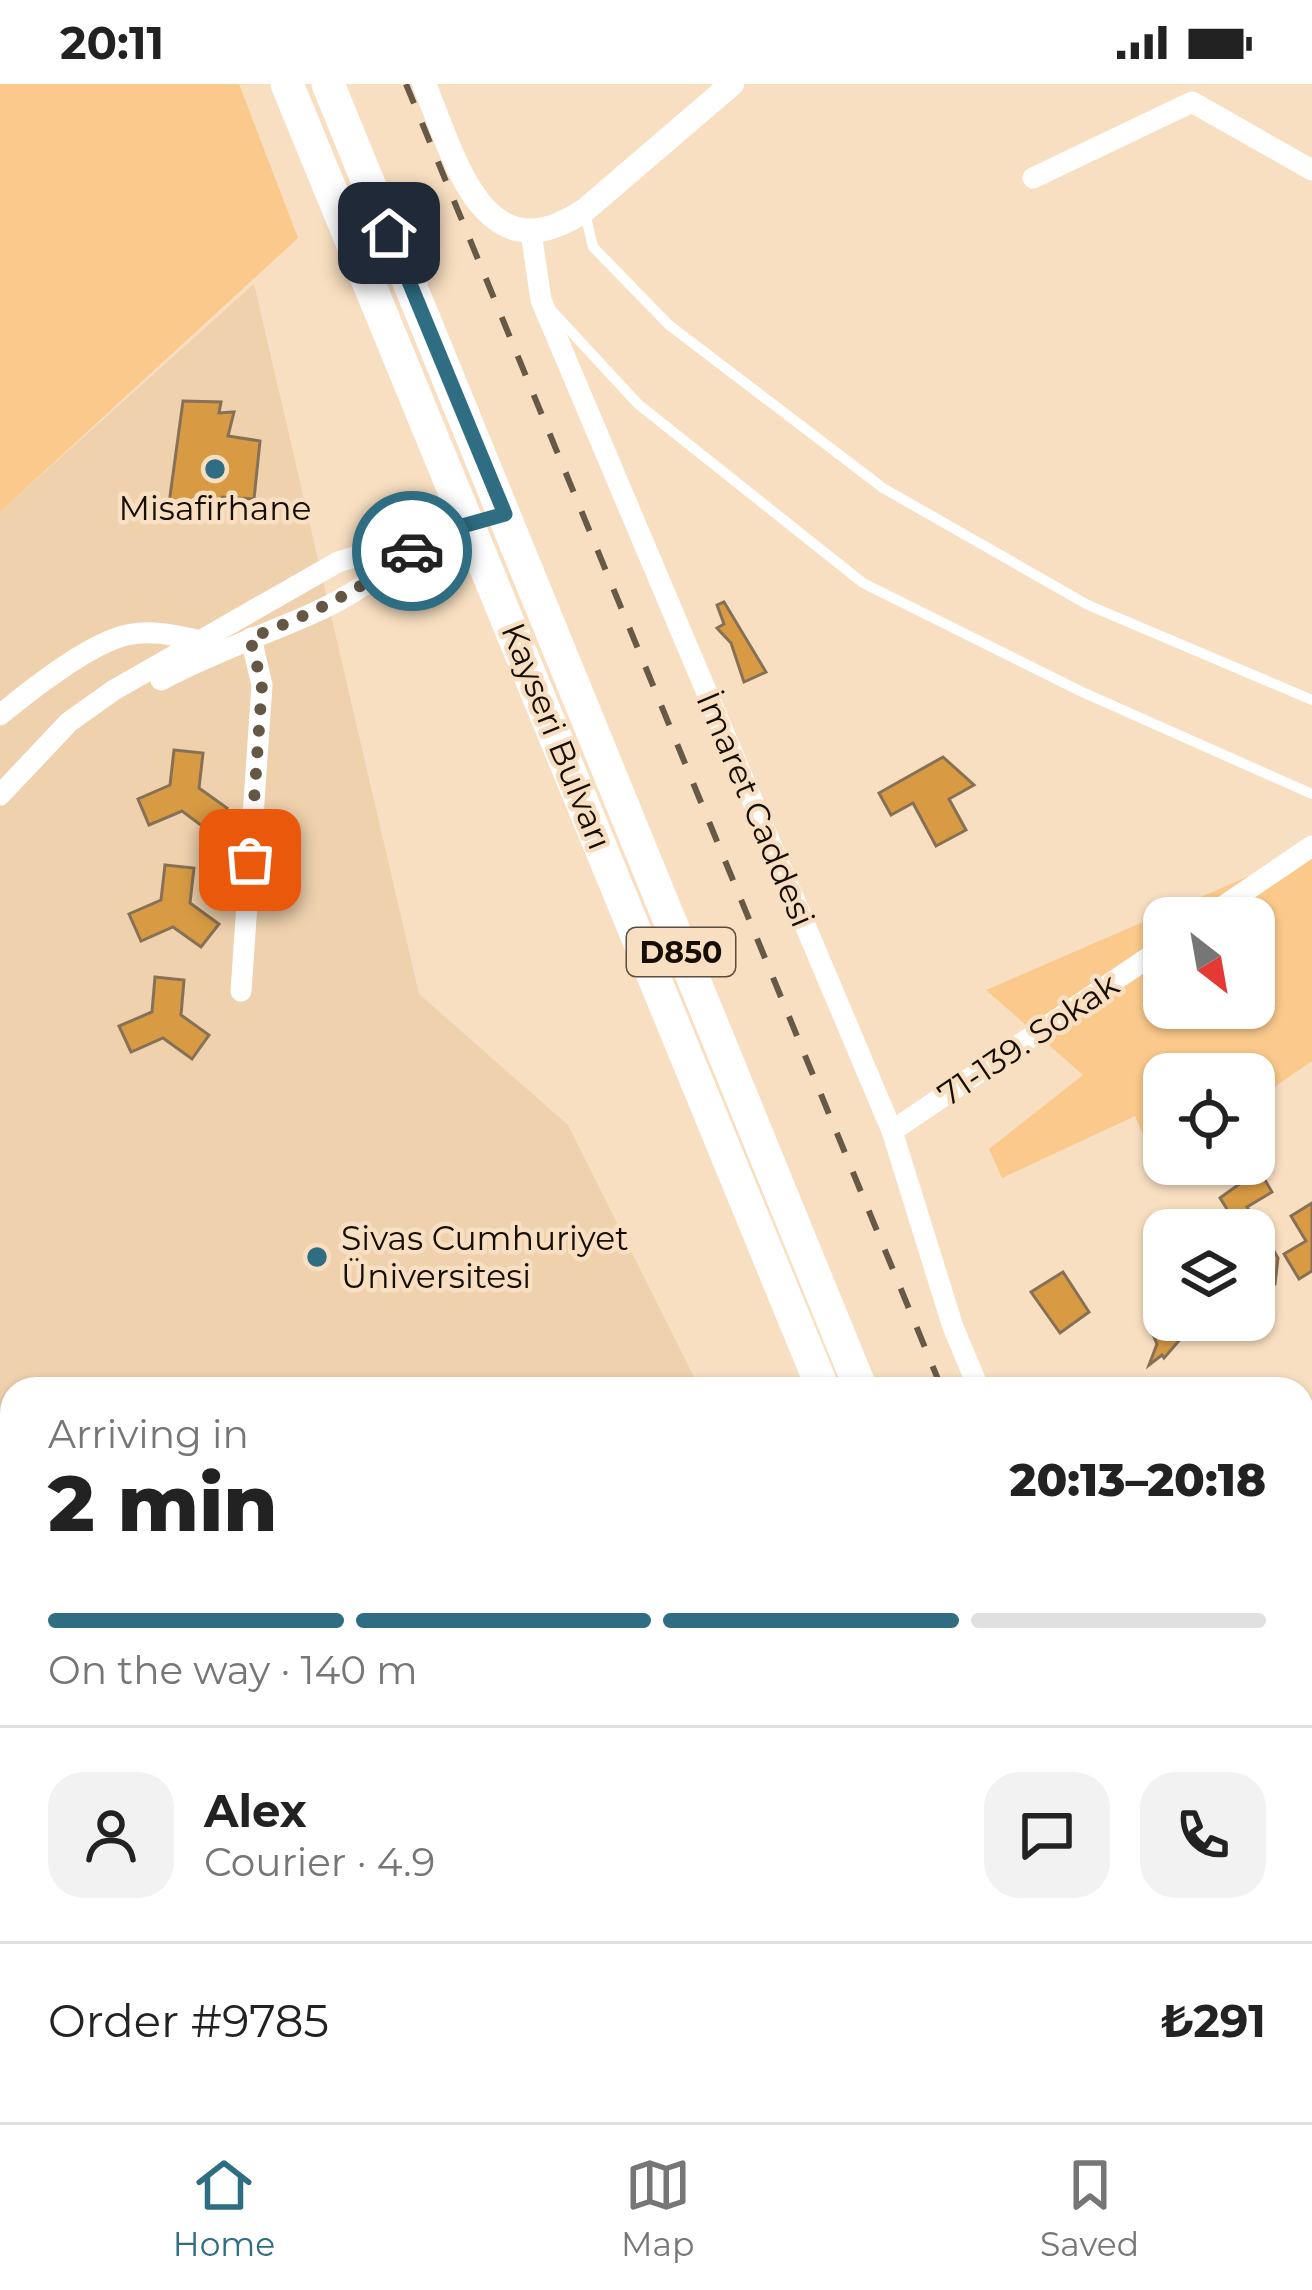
<!DOCTYPE html>
<html lang="en">
<head>
<meta charset="utf-8">
<style>
	body { margin:0; font-family:Montserrat,sans-serif; background:#f2f2f2; color:#222; height:100vh; display:flex; flex-direction:column; font-size:45px; white-space:nowrap }
	* { box-sizing:border-box; margin:0 }
	p { font-size:39px; color:#767676 }
	.icon { flex:none; width:66px; height:66px; fill:none; stroke:currentColor; stroke-width:2; stroke-linecap:round; stroke-linejoin:round }
	.map { position:relative; flex:1; overflow:hidden }
	.details { position:absolute; left:0px; top:1293px; width:1314px; height:747px; display:flex; flex-direction:column; background:#fff; border-radius:36px 36px 0 0; box-shadow:0 3px 9px #0004 }
	.details>* { flex:none }
	.needle { width:78px; rotate:149deg }
	.buttons { position:absolute; left:1143px; top:813px; display:grid; gap:24px }
	.buttons a { display:grid; place-items:center; width:132px; height:132px; border-radius:24px; background:#fff; box-shadow:0 3px 9px #0004; font-size:60px }
	.pin { position:absolute; display:grid; place-items:center; width:102px; height:102px; color:#fff; margin:-51px; border-radius:24px; box-shadow:0 6px 18px #0006 }
	.courier { position:absolute; display:grid; place-items:center; width:120px; height:120px; margin:-60px; border:9px solid #2e6d82; border-radius:50%; background:#fff; color:#222; box-shadow:0 3px 15px #0007 }
	.head em { font-style:normal; font-weight:800 }
	.head div { display:flex; flex-direction:column-reverse }
	.head { display:flex; align-items:center; justify-content:space-between; height:204px; padding:0 48px }
	h1 { font-size:78px; font-weight:800; line-height:90px }
	.bar { display:grid; grid-template-columns:repeat(4,1fr); gap:18px 12px; align-content:center; height:144px; padding:0 48px }
	.bar i { height:15px; border-radius:9px; background:#e0e0e0 }
	.bar .on { background:#2e6d82 }
	.bar p { grid-column:span 4 }
	.line { display:flex; align-items:center; gap:30px; padding:0 48px; border-top:3px solid #e0e0e0 }
	.line div { flex:1 }
	.round { display:grid; place-items:center; flex:none; width:126px; height:126px; border-radius:36px; background:#f2f2f2 }
	.status { display:flex; justify-content:space-between; align-items:center; height:84px; padding:0 60px; background:#fff; direction:ltr }
	.status svg { height:33px; fill:currentColor }
	.menu { display:flex; justify-content:space-around; align-items:center; height:168px; border-top:3px solid #e0e0e0; background:#fff; font-size:33px; color:#767676 }
	.menu a { display:grid; justify-items:center; gap:6px }
	.menu .on { color:#2e6d82 }
	.map>svg:first-child { display:block }
	.built { fill:#efd1ad }
	.green { fill:#fac98b; fill-rule:evenodd }
	.building { fill:#d89b44; stroke:#877156; stroke-width:3 }
	.lines { fill:none; stroke-linecap:round; stroke-linejoin:round }
	.path { stroke:#9e8b75; stroke-width:3; stroke-dasharray:3 9; stroke-linecap:butt }
	.service { stroke:#fff; stroke-width:10 }
	.minor { stroke:#fff; stroke-width:21 }
	.tertiary { stroke:#fff; stroke-width:24 }
	.trunk { stroke:#fff; stroke-width:33 }
	.rail { stroke:#675948; stroke-width:6; stroke-dasharray:21 21; stroke-linecap:butt }
	.done { stroke:#655746; stroke-width:12; stroke-dasharray:0 21.6 }
	.route { stroke:#2e6d82; stroke-width:15 }
	.poi-dot { fill:#2e6d82; stroke:#f8dfc1; stroke-width:4.5 }
	.labels { text-anchor:middle; dominant-baseline:central; stroke-width:9; stroke-linejoin:round; paint-order:stroke }
	.shield { fill:#f8dfc1; stroke:#5a4d3d; stroke-width:3 }
	.shield-label { font-size:30px; font-weight:bold; fill:#160e04 }
	.poi-label { font-size:33px; fill:#160e04; stroke:#f8dfc1 }
	.street-label { font-size:33px; fill:#160e04; stroke:#f8dfc1 }
</style>
</head>
<body>
<div class="status"><b>20:11</b><svg viewBox="0 0 49 12"><path d="M0 12V9h3v3zM5 12V6h3v6zM10 12V3h3v9zM15 12V0h3v12zM26 1h20v11H26zM47 4h2v5h-2z"/></svg></div>
<div class="map">
<svg width="1312" height="2038" viewBox="0 0 1312 2038">
	<rect width="100%" height="100%" fill="#f8dfc1"/>
	<path class="built" d="M254,200L419,910L568,1041L700,1305H12V2028H1059L1064,2038H0V428Z"/>
	<g class="green">
		<path d="M0,0H239L298,154L0,428Z"/>
		<path d="M1312,765V977L1254,1017V990H1164V1079L1157,1084L1135,1032L1002,1094L989,1065L1083,991L986,906ZM1164,834H1254V924H1164Z"/>
		<path d="M0,1725L12,1732V1975L0,1995Z"/>
		<path d="M653,2028H814L823,2038H639Z"/>
	</g>
	<g class="building">
		<path d="M183,317L221,318L219,329L234,328L228,352L260,357L254,415L222,413L220,431L168,427Z"/>
		<path d="M724,518L766,588L744,598L731,559L717,544L724,540L717,521Z"/>
		<path d="M174,666L203,669L199,704L227,724L210,748L182,727L149,741L138,715L170,701Z"/>
		<path d="M943,673L974,701L949,715L966,746L936,762L913,719L891,731L879,709Z"/>
		<path d="M165,781L194,784L190,819L219,840L201,863L173,843L141,857L129,830L161,816Z"/>
		<path d="M155,893L184,896L181,931L209,951L192,975L163,954L131,968L119,942L152,928Z"/>
		<path d="M1259,1086L1272,1108L1247,1123L1251,1129L1235,1138L1220,1114Z"/>
		<path d="M1312,1119V1187L1299,1195L1284,1170L1306,1157L1291,1132Z"/>
		<path d="M1271,1162L1278,1174L1275,1200L1254,1213V1174Z"/>
		<path d="M1063,1188L1089,1228L1060,1249L1031,1208Z"/>
		<path d="M1164,1221V1236H1173L1184,1251L1164,1274L1162,1271L1149,1281L1157,1260L1145,1232Z"/>
	</g>
	<g class="lines">
		<g class="path">
			<path d="M834,2028L842,2038"/>
			<path d="M611,2038L621,2028"/>
		</g>
		<g class="service">
			<path d="M585,129L593,163L669,241L883,404L1088,521L1312,616"/>
			<path d="M552,227L638,320L863,499L1080,607L1312,710"/>
		</g>
		<g class="minor">
			<path d="M1033,94L1192,18L1312,86"/>
			<path d="M531,148L541,216L892,1047L953,1243L979,1305"/>
			<path d="M161,596C209,570 259,553 309,531C354,512 391,483 429,454"/>
			<path d="M0,631C29,607 90,559 127,551C151,545 177,552 201,557"/>
			<path d="M0,711L69,638L114,606L338,478L475,437"/>
			<path d="M1206,834L1312,762"/>
			<path d="M241,907L262,601L251,554"/>
			<path d="M892,1047L1164,863"/>
			<path d="M1302,1707L1312,1701"/>
			<path d="M1302,2027L1312,2021"/>
		</g>
		<path class="tertiary" d="M424,0C455,74 483,195 585,126L732,0"/>
		<g class="trunk">
			<path d="M287,0L823,1305"/>
			<path d="M328,0L861,1305"/>
			<path d="M1119,2028L1123,2038"/>
			<path d="M1161,2028L1165,2038"/>
		</g>
		<g class="rail">
			<path d="M406,0L942,1305"/>
			<path d="M1238,2028L1243,2038"/>
		</g>
	</g>
	<g class="lines">
		<path class="done" d="M250,776L262,601L250,554C310,531 361,506 412,467"/>
		<path class="route" d="M389,149L505,430L434,450L412,467"/>
	</g>
	<g class="poi-dot">
		<circle cx="215" cy="385" r="12"/>
		<circle cx="317" cy="1173" r="12"/>
	</g>
	<g class="labels">
		<rect class="shield" x="627" y="844" width="108" height="48" rx="9"/>
		<g class="shield-label">
			<text x="681" y="868">D850</text>
		</g>
		<g class="poi-label">
			<text x="215" y="424">Misafirhane</text>
			<text x="341" y="1154" text-anchor="start">Sivas Cumhuriyet<tspan x="341" dy="38">Üniversitesi</tspan></text>
		</g>
		<g class="street-label">
			<text transform="translate(557 652) rotate(68)">Kayseri Bulvarı</text>
			<text transform="translate(756 725) rotate(67)">İmaret Caddesi</text>
			<text transform="translate(1028 955) rotate(-34)">71-139. Sokak</text>
		</g>
	</g>
</svg>
<div class="buttons">
<a><svg class="needle" viewBox="-14 -14 28 28"><path d="M0-13l5 13h-10z" fill="#e53935"/><path d="M0 13l5-13h-10z" fill="#767676"/></svg></a>
<a><svg class="icon" aria-label="locate" viewBox="0 0 24 24"><circle cx="12" cy="12" r="6"/><path d="M12 2v4M12 18v4M2 12h4M18 12h4"/></svg></a>
<a><svg class="icon" aria-label="layers" viewBox="0 0 24 24"><path d="M12 4l9 5-9 5-9-5zM3 14l9 5 9-5"/></svg></a>
</div>
<div class="pin" style="left:250px;top:776px;background:#ea580c"><svg class="icon" aria-label="bag" viewBox="0 0 24 24"><path d="M5 8h14l-1 12H6zM9 8a3 3 0 0 1 6 0"/></svg></div>
<div class="pin" style="left:389px;top:149px;background:#1f2937"><svg class="icon" aria-label="home" viewBox="0 0 24 24"><path d="M3 11l9-7 9 7M6 9v11h12V9"/></svg></div>
<div class="courier" style="left:412px;top:467px"><svg class="icon" aria-label="car" viewBox="0 0 24 24"><path d="M5 17H2v-5l4-1 3-4h7l3 4 3 1v5h-3M9 17h6M6 11h13"/><circle cx="7" cy="17" r="2"/><circle cx="17" cy="17" r="2"/></svg></div>
<section class="details">
<div class="head"><div><h1>2 min</h1><p>Arriving in</p></div><em>20:13–20:18</em></div>
<div class="bar"><i class="on"></i><i class="on"></i><i class="on"></i><i></i><p>On the way · 140 m</p></div>
<div class="line" style="height:216px"><a class="round"><svg class="icon" aria-label="person" viewBox="0 0 24 24"><circle cx="12" cy="8" r="4"/><path d="M4 21q1-7 8-7t8 7"/></svg></a><div><b>Alex</b><p>Courier · 4.9</p></div><a class="round"><svg class="icon" aria-label="chat" viewBox="0 0 24 24"><path d="M4 5h16v11H9l-5 4z"/></svg></a><a class="round"><svg class="icon" aria-label="phone" viewBox="0 0 24 24"><path d="M5 4h4l2 5-3 2q2 4 5 5l2-3 5 2v4C11 20 4 13 5 4z"/></svg></a></div>
<div class="line" style="height:156px"><div>Order #9785</div><b>₺291</b></div>
</section>
</div>
<nav class="menu">
<a class="on"><svg class="icon" aria-label="home" viewBox="0 0 24 24"><path d="M3 11l9-7 9 7M6 9v11h12V9"/></svg>Home</a>
<a><svg class="icon" aria-label="map" viewBox="0 0 24 24"><path d="M3 6l6-2 6 2 6-2v14l-6 2-6-2-6 2zM9 4v14M15 6v14"/></svg>Map</a>
<a><svg class="icon" aria-label="saved" viewBox="0 0 24 24"><path d="M7 4h10v16l-5-4-5 4z"/></svg>Saved</a>
</nav>
</body>
</html>
